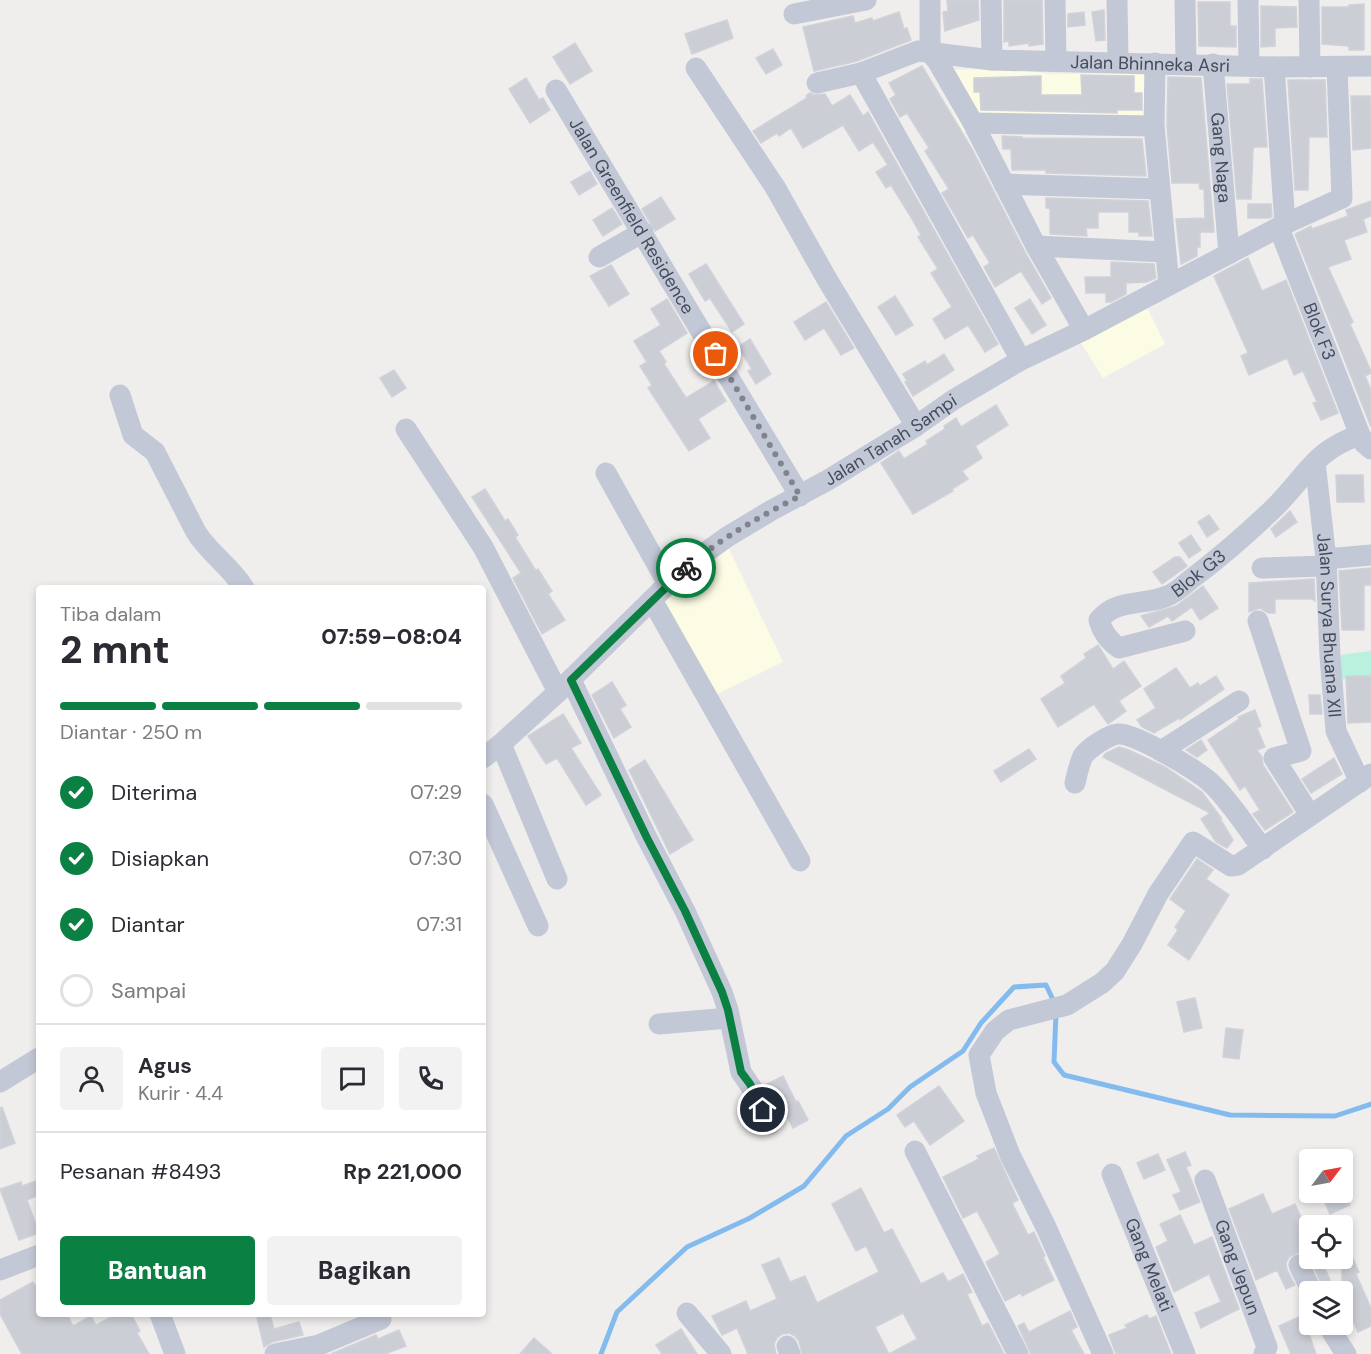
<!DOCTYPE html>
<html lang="id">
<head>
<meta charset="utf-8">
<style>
	body { margin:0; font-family:"DM Sans",sans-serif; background:#f2f2f3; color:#2b2b33; height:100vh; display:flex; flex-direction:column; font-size:22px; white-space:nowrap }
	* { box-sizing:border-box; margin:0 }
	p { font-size:20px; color:#7c7c81 }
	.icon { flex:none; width:33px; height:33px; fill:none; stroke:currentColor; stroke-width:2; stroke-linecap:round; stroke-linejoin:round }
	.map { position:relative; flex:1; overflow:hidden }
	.panel { position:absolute; left:36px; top:585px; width:450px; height:732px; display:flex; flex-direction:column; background:#fff; border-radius:6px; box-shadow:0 3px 9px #0003 }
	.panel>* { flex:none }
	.needle { width:39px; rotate:58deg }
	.tools { position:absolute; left:1299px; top:1149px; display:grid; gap:12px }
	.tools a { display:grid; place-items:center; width:54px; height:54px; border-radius:6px; background:#fff; box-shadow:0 3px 9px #0003; font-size:30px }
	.pin { position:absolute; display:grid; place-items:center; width:51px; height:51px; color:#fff; margin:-26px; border:3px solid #fff; border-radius:50%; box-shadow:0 2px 6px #0007 }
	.courier { position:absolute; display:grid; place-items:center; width:60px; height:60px; margin:-30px; border:4px solid #0b8043; border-radius:50%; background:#fff; color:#222; box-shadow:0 2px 8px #0007 }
	.summary em { font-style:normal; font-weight:800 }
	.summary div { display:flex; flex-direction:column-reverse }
	.summary { display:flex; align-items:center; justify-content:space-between; height:102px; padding:0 24px }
	h1 { font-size:39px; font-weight:800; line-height:45px }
	.bar { display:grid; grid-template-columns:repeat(4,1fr); gap:9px 6px; align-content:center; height:72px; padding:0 24px }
	.bar i { height:8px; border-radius:4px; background:#e1e1e2 }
	.bar .current { background:#0b8043 }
	.bar p { grid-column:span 4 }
	.line { display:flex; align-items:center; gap:15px; padding:0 24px; border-top:2px solid #e1e1e2 }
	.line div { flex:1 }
	.round { display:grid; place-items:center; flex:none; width:63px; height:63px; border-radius:6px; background:#f2f2f3 }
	ol { padding:0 24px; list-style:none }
	li { display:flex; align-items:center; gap:18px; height:66px }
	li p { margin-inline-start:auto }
	li .icon { padding:6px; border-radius:50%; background:#0b8043; color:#fff; stroke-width:4 }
	li:last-child { color:#7c7c81 }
	li i { width:33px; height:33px; border:3px solid #e1e1e2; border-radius:50% }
	.action { display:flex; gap:12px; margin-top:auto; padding:12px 24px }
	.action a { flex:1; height:69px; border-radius:6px; background:#0b8043; color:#fff; font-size:24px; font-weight:800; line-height:69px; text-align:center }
	.action a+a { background:#f2f2f3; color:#2b2b33 }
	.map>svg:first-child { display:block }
	.commercial { fill:#fcfce5 }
	.green { fill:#b9f0de }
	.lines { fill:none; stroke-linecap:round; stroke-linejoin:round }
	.stream { stroke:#84bbef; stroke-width:5 }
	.building { fill:#ccced6; stroke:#d1d1da; stroke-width:1.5 }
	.street { stroke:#c3c8d6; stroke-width:21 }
	.done { stroke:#81848f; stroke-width:6; stroke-dasharray:0 10.8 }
	.route { stroke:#0b8043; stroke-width:8 }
	.labels { text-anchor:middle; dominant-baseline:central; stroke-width:4.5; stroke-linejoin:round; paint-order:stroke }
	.street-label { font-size:18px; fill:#454b5c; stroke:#fff }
</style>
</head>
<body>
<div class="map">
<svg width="1371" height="1354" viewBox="0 0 1371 1354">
	<rect width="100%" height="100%" fill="#f0eeed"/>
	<g class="commercial">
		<path d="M1013,69L1051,74L1145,73L1146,130L964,132L932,70Z"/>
		<path d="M1146,305L1165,344L1103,378L1078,338Z"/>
		<path d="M729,549L783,662L698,703L647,607Z"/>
	</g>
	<path class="green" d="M1371,651V676L1327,681L1324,657Z"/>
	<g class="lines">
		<g class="stream">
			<path d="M1056,1013L1054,1062L1064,1075L1230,1115L1335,1116L1371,1104"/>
			<path d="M601,1354L617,1312L687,1247L750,1218L804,1186L846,1136L888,1109L910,1087L963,1051L981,1023L1014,987L1046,985L1055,1004"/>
		</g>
	</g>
	<g class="building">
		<path d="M947,0H978L979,20L945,31L943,12L948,11Z"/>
		<path d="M1004,0H1042L1043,44L1029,46V43L1009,46V41L1004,42Z"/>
		<path d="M1198,2H1230V26H1236V47L1199,46Z"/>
		<path d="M1364,4V50H1349V46L1322,44V7H1349V5Z"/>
		<path d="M1261,6L1296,7L1297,27L1275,28V46L1261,47Z"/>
		<path d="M1104,10L1105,40L1096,41L1092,12Z"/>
		<path d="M899,12L904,29L907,28L911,40L857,61L814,71L803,27L853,16L855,23L872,18L873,21Z"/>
		<path d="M1084,12L1085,25L1068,27V14Z"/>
		<path d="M727,20L733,38L692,54L685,34Z"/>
		<path d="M575,43L592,71L570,84L553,57Z"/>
		<path d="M773,49L782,65L766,74L756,58Z"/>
		<path d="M922,66L972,149L1025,252L1051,298L1042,304L1021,271L995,287L984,267L990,263L973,235L968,238L942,193L949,189L925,151L929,148L907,113L900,117L890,99L896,95L889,83Z"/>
		<path d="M1081,75L1134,76V93H1142V110H1117V113L981,110L980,92H974V78L1041,76V95H1082Z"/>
		<path d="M1168,77L1201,78L1214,232H1200V247H1197V256L1181,264L1176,219L1205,218L1204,189H1200L1199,183H1172L1167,126Z"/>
		<path d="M526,78L539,100L543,98L550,110L530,123L509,89Z"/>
		<path d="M1250,79H1262L1267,147H1254L1253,150L1251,199H1237L1227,84H1250Z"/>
		<path d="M1288,80H1325L1327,137H1309L1308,190H1295Z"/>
		<path d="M810,93L814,95L825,94L832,106L850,95L863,116L868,112L998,344L985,352L968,325L945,339L933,319L952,307L931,273L938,269L918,237L921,235L909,214L891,185L886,188L876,172L888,165L873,142L859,151L843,125L803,148L791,128L779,136L777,133L761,143L753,131L807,98L806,96Z"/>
		<path d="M1351,96H1370L1371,148L1353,150Z"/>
		<path d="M1002,136L1022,137V138L1142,139L1146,176L1046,173V170H1012L1011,149H1003Z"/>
		<path d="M590,171L597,184L579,195L571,182Z"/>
		<path d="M661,197L675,219L655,231L642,209Z"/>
		<path d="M1046,198L1148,201L1152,236H1139V232H1129V212H1098V228H1086L1087,236L1050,234V208H1046Z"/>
		<path d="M1371,201V216L1363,219L1367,232L1344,240L1351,259L1328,267L1353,322L1350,324L1371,371V373L1365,376L1371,390V427L1295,234L1311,226L1312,229L1348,216L1346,210Z"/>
		<path d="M1248,204H1271L1272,217L1268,218H1248Z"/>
		<path d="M612,208L622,224L603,236L593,220Z"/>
		<path d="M1248,258L1262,291L1286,280L1338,413L1321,420L1313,403L1317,402L1303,371L1294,375L1287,358L1249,375L1241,356L1248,353L1214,276Z"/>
		<path d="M1111,262L1154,264L1156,278L1147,282L1126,283V294L1111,302H1106V293H1086L1085,277H1111Z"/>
		<path d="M706,264L744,324L732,332L710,298L705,301L689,274Z"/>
		<path d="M611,265L629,294L609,306L590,276Z"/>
		<path d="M895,296L913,325L896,335L878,307Z"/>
		<path d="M667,299L687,333L659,351L666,362L664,364L686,398L714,381L726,401L698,419L710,438L689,451L648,388L652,385L640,366L647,362L634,341L661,325L651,309Z"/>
		<path d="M1030,299L1046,325L1032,334L1015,308Z"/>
		<path d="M826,302L854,348L841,355L824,328L805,340L794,322Z"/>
		<path d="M750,339L771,374L756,384L748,371L752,369L738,347Z"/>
		<path d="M944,354L954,370L913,396L905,382L907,381L903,374L925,361L927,365Z"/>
		<path d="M394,370L406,388L392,397L380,378Z"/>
		<path d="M996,405L1008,425L975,446L982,458L962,471L968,479L952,489L953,491L913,514L881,463L899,451L904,459L928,444L926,441L945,429L944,426L956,418L961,427Z"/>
		<path d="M1336,475H1363L1364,502H1337Z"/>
		<path d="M485,489L505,521L508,519L518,535L515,537L536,571L538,569L552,591L548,594L565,620L542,634L513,578L521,573L472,497Z"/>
		<path d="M1290,511L1297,522L1276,537L1271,529Z"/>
		<path d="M1209,515L1219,529L1207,537L1198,522Z"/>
		<path d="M1191,535L1201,550L1189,558L1179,543Z"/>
		<path d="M1175,557H1180L1187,566L1162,584L1153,572Z"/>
		<path d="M1371,568V585H1364V630H1342L1339,571Z"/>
		<path d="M1314,579L1315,601L1312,599H1275V613H1268L1260,608L1249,612V583Z"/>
		<path d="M1203,586L1218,608L1200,620L1192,607L1172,621L1168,616L1149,627L1141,616L1176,606Z"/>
		<path d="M1098,645L1113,669L1124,661L1141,686L1119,701L1126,711L1108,724L1094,704L1058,727L1041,699L1065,683L1061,676L1086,658L1084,654Z"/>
		<path d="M1176,668L1190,688L1198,683L1200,686L1216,676L1224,689L1180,720L1179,718L1154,733L1142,727L1137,720L1156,708L1144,689Z"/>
		<path d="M1346,676H1371V722L1348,723Z"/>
		<path d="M612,682L626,705L620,709L631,727L614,738L592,695Z"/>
		<path d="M1309,695H1320L1322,714H1310Z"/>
		<path d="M1255,710L1261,726L1257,728L1265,747L1257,750L1262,757L1263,765L1293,812L1265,830L1253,814L1260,810L1245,786L1240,790L1208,740L1239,719L1238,717Z"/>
		<path d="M563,714L581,743L571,748L601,795L586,805L557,758L546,764L528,736Z"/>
		<path d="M1201,740L1207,750L1197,757L1186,750Z"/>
		<path d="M1119,747L1129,750L1165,767L1202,792L1222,819L1219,817L1233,840L1227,848L1216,842L1201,819L1210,813L1103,757L1106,753Z"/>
		<path d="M1029,749L1036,759L1001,782L994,771Z"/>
		<path d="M1334,758L1342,774L1311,793L1302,779Z"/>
		<path d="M645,760L693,840L670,854L629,770Z"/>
		<path d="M1197,859L1213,870L1206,879L1229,895L1189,960L1168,945L1178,930L1175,927L1186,911L1170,899Z"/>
		<path d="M1195,998L1202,1028L1184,1032L1177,1002Z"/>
		<path d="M1226,1028L1243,1030L1239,1059L1223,1057Z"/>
		<path d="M783,1076L796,1102L798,1101L808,1120L793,1128L780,1103L775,1105L765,1085Z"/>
		<path d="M939,1086L964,1121L930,1145L914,1121L905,1127L897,1115Z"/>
		<path d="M2,1107L15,1143L0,1149V1108Z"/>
		<path d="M994,1148L1018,1200L1012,1203L1028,1235L1034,1232L1045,1256L1043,1257L1054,1280L1022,1296L1021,1293L1005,1301L986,1262L1000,1254L977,1211L963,1218L943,1177L979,1159L977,1156Z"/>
		<path d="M1185,1152L1191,1165L1186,1167L1200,1202L1180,1210L1173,1195L1181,1192L1167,1160Z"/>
		<path d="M1158,1154L1165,1170L1144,1179L1137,1163Z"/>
		<path d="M39,1180V1195L27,1200L39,1233L19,1240L0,1189L21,1182L22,1186Z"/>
		<path d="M861,1188L884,1233L892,1229L921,1284L943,1273L948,1282L963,1274L972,1292L967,1294L982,1326L988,1323L1004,1354H889L917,1339L903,1313L875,1327L889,1354H802L799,1341L795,1336L789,1333L782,1334L777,1338L774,1344L776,1354H748L737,1328L722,1335L712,1316L746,1301L750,1311L777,1299L762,1265L779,1258L790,1282L805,1276L817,1303L879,1272L866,1246L856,1251L832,1204Z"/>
		<path d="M1342,1189L1350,1205L1330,1214L1323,1198L1335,1192H1342Z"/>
		<path d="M1263,1194L1272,1214L1295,1204L1304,1224L1310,1222V1258L1306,1254L1299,1252L1289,1257L1286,1263L1287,1270L1295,1285L1286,1289L1277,1270L1256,1280L1229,1209Z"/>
		<path d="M1180,1215L1194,1245L1212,1237L1239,1309L1201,1328L1195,1313L1221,1302L1209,1274L1174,1292L1156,1247L1168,1241L1160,1224Z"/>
		<path d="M1342,1235L1359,1272L1356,1274L1371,1308V1326L1358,1332L1342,1297Z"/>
		<path d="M1321,1259L1335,1292H1325L1312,1263Z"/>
		<path d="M33,1282L39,1292V1314H67L73,1326L91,1316L96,1325L117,1314H131L140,1331L137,1333L149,1354H22L0,1314V1300Z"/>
		<path d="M1070,1311L1077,1327L1071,1330L1084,1354H1031L1018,1326L1024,1323L1029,1332Z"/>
		<path d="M270,1315L274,1329L299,1322L303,1335L272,1342L264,1347L257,1318Z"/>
		<path d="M1147,1315L1149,1319L1156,1316L1171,1354H1116L1109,1335L1127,1328L1125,1325Z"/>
		<path d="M1301,1316L1309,1334L1316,1354H1291L1279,1326Z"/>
		<path d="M681,1329L697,1354H662L656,1345Z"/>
		<path d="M399,1330L406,1346L385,1354H331L376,1335L378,1339Z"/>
		<path d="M534,1338L552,1354H520Z"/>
	</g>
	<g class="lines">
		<g class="street">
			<path d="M930,0V52L938,62L973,123L1036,246L1084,330"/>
			<path d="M991,0L992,60"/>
			<path d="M1055,0L1056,61"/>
			<path d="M1117,0L1118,62"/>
			<path d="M1185,0L1186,64"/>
			<path d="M1248,0L1249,65"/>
			<path d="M1309,0L1310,67"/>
			<path d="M794,14L866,0"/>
			<path d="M1155,63L1154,126L1169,285"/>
			<path id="s1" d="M1213,64L1229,254"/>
			<path d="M1274,67L1285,224"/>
			<path d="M696,68L775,187L828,281L916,426"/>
			<path d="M861,73L1021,360"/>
			<path id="s2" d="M817,83L861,73L918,51L992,60L1274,67L1371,66"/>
			<path id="s3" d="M556,90L800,496"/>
			<path d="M973,123L1154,126"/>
			<path d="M1004,184L1159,189"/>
			<path id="s4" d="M1279,228L1360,435L1364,443L1371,449"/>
			<path d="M1036,246L1165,252"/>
			<path d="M599,257L643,232"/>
			<path d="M120,395L133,435L155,452L196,532C209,553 231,567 244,588"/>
			<path d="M406,429L483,547L558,692"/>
			<path id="s5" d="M1315,462L1326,559L1330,657L1336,731L1360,782"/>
			<path d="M606,473L668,584"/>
			<path d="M1326,559L1371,555"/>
			<path d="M1262,568L1326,566"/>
			<path d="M652,600L800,861"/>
			<path d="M1258,621L1301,751L1274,758L1310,815"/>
			<path id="s6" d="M1185,631L1119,648C1109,641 1102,631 1099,620C1117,598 1144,606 1167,596C1176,593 1183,586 1190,580C1219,558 1247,534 1274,508C1305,478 1315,449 1360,435"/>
			<path d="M571,680L647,838L685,911L722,992L728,1010L741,1072L757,1096L770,1124"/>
			<path d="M501,744L557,879"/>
			<path d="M1161,751L1239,701"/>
			<path id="s7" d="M483,758L501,744L558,692L668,584L699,557L727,537L772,510L828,480L916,426L953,400L1021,360L1084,330L1285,224L1342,198L1337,67"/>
			<path d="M1075,783C1077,775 1079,764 1083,756C1089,748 1108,735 1118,734C1134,732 1198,771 1211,783C1231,802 1246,827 1263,849"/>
			<path d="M483,804L538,926"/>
			<path d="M659,1024L729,1018"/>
			<path d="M0,1082L39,1058"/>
			<path d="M915,1151L1018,1354"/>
			<path id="s8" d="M1112,1174L1185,1354"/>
			<path id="s9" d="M1205,1180L1267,1347L1264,1354"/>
			<path d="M1299,1265L1312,1292"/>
			<path d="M0,1270L39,1255"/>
			<path d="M687,1313L721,1354"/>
			<path d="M160,1314L175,1354"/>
			<path d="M1327,1324L1346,1354"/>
			<path d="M787,1346L790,1354"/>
			<path d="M275,1354L319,1345L381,1319"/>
			<path d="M1103,1354L1045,1225L1010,1155L986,1093L979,1055L995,1031L1009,1020L1067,1005L1102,983L1115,971L1132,944L1158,894L1193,842L1231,866L1238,865L1371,774"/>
		</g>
	</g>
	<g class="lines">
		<path class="done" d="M686,568C720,539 760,516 800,496L716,354"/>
		<path class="route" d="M686,568L571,680L647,838L685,911L722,992L728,1010L741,1072L750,1084L763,1110"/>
	</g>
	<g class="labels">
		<g class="street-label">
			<text stroke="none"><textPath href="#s2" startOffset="339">Jalan Bhinneka Asri</textPath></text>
			<text stroke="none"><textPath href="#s1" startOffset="94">Gang Naga</textPath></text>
			<text stroke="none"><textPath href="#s3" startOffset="147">Jalan Greenfield Residence</textPath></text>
			<text stroke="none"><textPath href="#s4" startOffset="111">Blok F3</textPath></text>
			<text stroke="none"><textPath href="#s7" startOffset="520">Jalan Tanah Sampi</textPath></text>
			<text stroke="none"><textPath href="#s6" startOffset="216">Blok G3</textPath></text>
			<text stroke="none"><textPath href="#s5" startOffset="164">Jalan Surya Bhuana XII</textPath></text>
			<text stroke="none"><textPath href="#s8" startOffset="98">Gang Melati</textPath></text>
			<text stroke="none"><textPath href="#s9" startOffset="93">Gang Jepun</textPath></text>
		</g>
	</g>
</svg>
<div class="tools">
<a><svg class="needle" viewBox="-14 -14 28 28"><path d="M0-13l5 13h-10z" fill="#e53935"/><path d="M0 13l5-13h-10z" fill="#7c7c81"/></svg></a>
<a><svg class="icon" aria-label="locate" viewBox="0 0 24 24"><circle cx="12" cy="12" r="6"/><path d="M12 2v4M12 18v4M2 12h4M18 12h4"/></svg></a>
<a><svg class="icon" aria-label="layers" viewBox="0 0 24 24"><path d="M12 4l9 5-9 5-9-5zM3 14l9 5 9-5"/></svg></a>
</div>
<div class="pin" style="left:716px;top:354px;background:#ea580c"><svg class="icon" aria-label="bag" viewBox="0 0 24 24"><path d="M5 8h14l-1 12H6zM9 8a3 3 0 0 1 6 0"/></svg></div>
<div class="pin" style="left:763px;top:1110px;background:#1f2937"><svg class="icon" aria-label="home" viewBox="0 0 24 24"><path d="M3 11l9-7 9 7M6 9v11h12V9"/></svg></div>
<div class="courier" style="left:686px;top:568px"><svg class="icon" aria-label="bike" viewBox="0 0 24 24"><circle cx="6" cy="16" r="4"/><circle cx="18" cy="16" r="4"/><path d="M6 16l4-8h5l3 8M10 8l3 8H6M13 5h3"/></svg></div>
<section class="panel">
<div class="summary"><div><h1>2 mnt</h1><p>Tiba dalam</p></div><em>07:59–08:04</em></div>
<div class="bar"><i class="current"></i><i class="current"></i><i class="current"></i><i></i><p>Diantar · 250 m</p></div>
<ol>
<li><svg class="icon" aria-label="check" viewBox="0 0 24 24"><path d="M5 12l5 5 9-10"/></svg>Diterima<p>07:29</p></li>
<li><svg class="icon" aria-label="check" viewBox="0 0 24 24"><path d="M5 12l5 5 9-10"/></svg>Disiapkan<p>07:30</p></li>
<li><svg class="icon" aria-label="check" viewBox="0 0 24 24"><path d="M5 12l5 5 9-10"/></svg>Diantar<p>07:31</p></li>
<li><i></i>Sampai</li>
</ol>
<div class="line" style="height:108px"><a class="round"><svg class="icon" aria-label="person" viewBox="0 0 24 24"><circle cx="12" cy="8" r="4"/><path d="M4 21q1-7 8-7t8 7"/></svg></a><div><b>Agus</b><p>Kurir · 4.4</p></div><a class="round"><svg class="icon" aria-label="chat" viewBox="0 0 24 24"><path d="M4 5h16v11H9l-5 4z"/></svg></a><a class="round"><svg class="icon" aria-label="phone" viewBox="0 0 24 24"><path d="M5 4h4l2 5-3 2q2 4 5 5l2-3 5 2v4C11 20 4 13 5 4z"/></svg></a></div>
<div class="line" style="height:78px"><div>Pesanan #8493</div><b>Rp 221,000</b></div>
<div class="action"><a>Bantuan</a><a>Bagikan</a></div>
</section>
</div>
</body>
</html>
